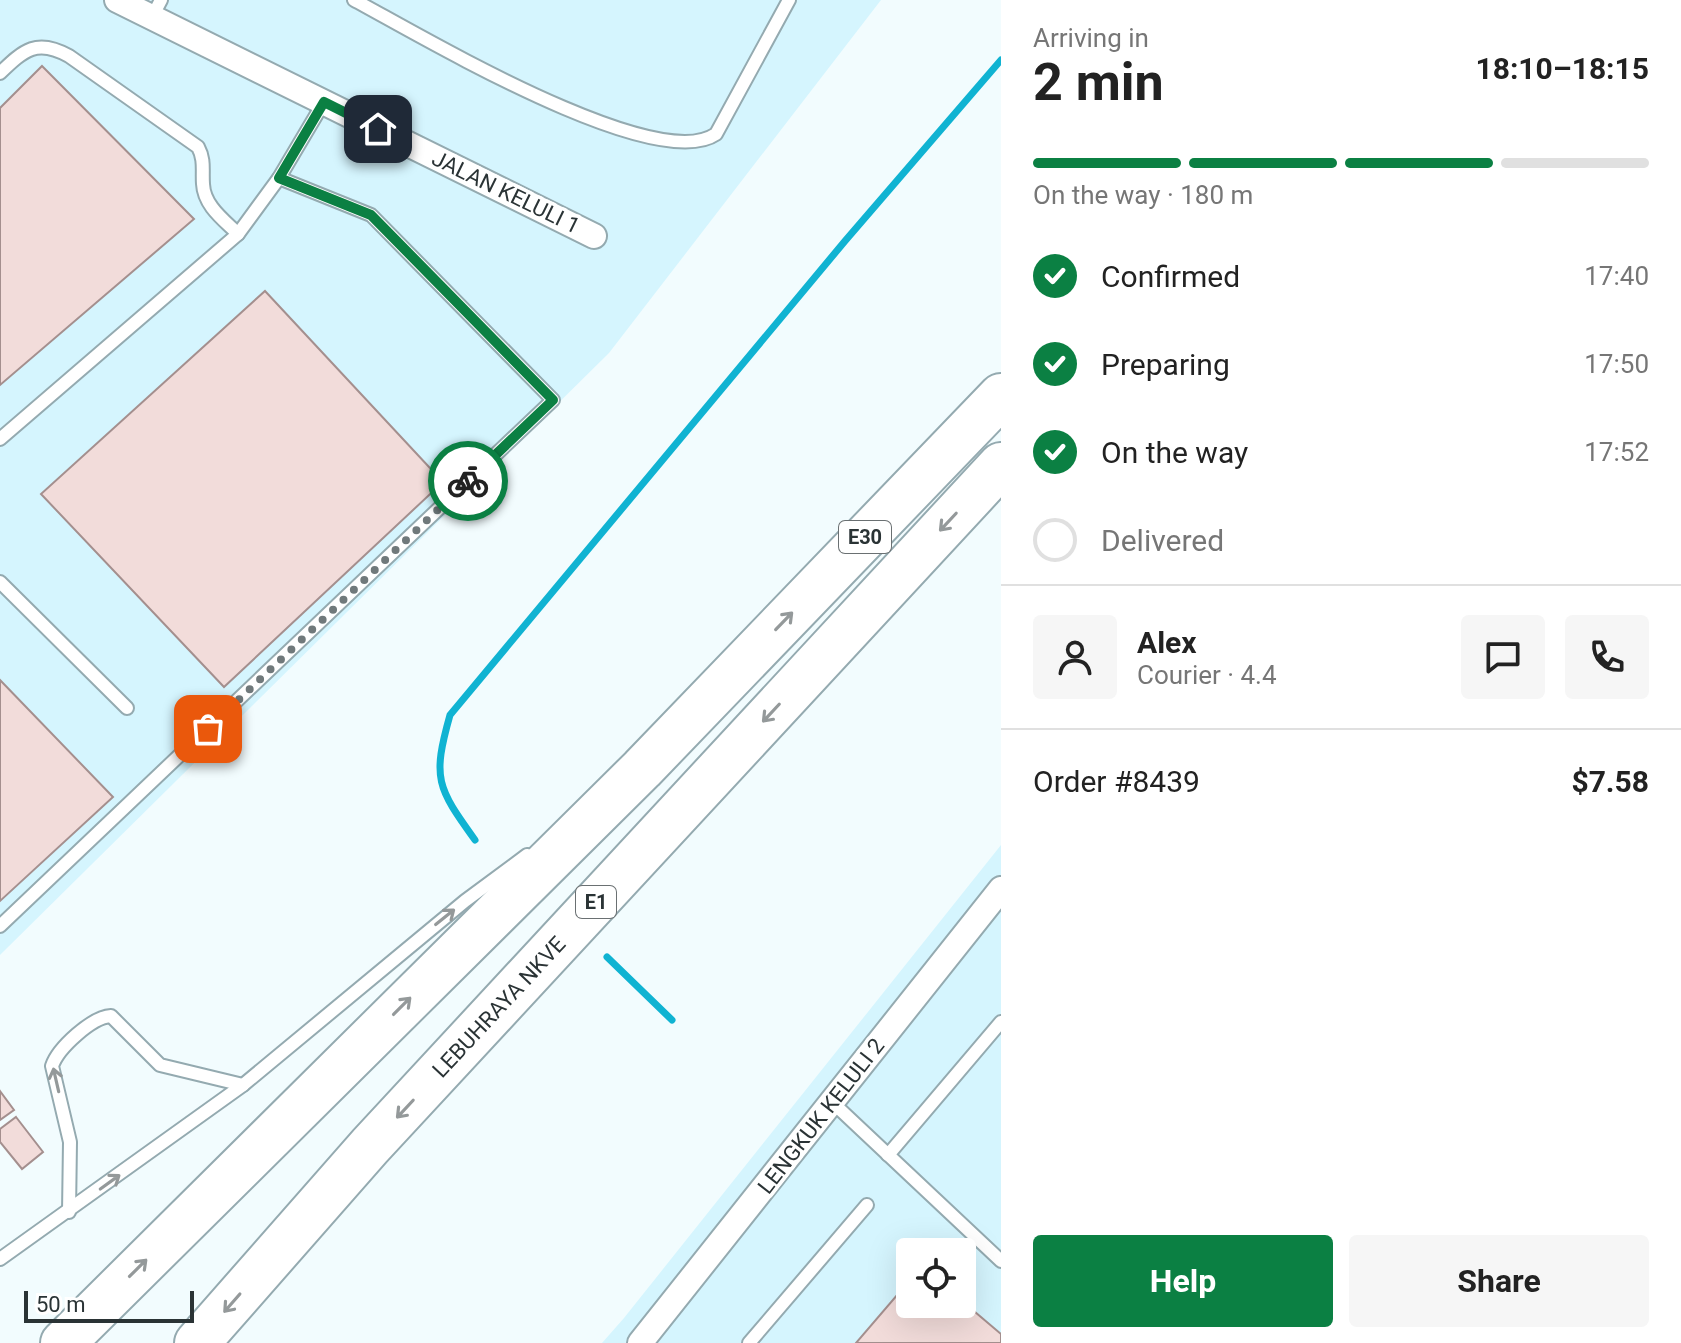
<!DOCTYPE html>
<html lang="en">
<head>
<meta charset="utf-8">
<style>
	body { margin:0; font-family:Roboto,sans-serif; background:#f6f6f6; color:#222; height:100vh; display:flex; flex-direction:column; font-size:30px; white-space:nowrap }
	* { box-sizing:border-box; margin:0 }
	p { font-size:26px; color:#767676 }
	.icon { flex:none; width:44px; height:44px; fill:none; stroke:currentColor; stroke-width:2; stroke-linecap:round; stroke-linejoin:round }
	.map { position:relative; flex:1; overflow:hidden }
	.drawer { display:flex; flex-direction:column; background:#fff; width:680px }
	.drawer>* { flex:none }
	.fabs { position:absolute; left:896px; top:1238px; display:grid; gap:16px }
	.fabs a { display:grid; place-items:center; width:80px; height:80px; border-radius:8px; background:#fff; box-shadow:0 8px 32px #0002; font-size:40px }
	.scale { position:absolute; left:24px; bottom:20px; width:170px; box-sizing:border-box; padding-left:8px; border:4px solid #2a3335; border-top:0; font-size:22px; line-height:28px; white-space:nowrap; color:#2a3335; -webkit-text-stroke:6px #fff; paint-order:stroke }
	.pin { position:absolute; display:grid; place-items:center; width:68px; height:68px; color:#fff; margin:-34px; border-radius:16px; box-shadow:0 4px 12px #0006 }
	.courier { position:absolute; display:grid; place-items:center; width:80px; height:80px; margin:-40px; border:6px solid #0b8043; border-radius:50%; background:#fff; color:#222; box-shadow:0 2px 10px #0007 }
	.summary em { font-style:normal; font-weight:700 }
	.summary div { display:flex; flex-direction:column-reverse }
	.summary { display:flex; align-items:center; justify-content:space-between; height:136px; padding:0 32px }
	h1 { font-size:52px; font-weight:700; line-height:60px }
	.bar { display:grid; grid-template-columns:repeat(4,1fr); gap:12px 8px; align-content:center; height:96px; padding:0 32px }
	.bar i { height:10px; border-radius:6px; background:#e0e0e0 }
	.bar .on { background:#0b8043 }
	.bar p { grid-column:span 4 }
	.line { display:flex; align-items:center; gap:20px; padding:0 32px; border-top:2px solid #e0e0e0 }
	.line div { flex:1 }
	.round { display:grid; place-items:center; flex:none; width:84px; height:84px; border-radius:8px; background:#f6f6f6 }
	ol { padding:0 32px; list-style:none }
	li { display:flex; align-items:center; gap:24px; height:88px }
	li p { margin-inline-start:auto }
	li .icon { padding:8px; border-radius:50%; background:#0b8043; color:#fff; stroke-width:4 }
	li:last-child { color:#767676 }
	li i { width:44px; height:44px; border:4px solid #e0e0e0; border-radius:50% }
	.primary-button { display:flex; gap:16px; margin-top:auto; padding:16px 32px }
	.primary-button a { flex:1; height:92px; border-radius:8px; background:#0b8043; color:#fff; font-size:32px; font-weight:700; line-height:92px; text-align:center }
	.primary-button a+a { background:#f6f6f6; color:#222 }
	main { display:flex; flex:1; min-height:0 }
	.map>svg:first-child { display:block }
	.built { fill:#d5f5fe; fill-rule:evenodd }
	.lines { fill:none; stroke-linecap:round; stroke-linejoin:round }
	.stream { stroke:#10b3d2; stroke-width:7 }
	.building { fill:#f2dcda; stroke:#a48f8e; stroke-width:2 }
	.service-casing { stroke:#94aab0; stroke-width:16 }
	.minor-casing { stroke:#94aab0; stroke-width:28 }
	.motorway-casing { stroke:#94aab0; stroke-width:48 }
	.service { stroke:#fff; stroke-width:12 }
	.minor { stroke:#fff; stroke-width:24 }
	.motorway { stroke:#fff; stroke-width:44 }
	.oneway { stroke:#94999a }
	.done { stroke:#70797b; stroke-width:8; stroke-dasharray:0 14.4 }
	.route { stroke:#0b8043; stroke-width:10 }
	.labels { text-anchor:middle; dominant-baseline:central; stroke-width:7; stroke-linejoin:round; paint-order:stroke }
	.shield { fill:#fff; stroke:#6a7072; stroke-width:2 }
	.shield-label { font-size:20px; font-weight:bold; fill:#2a3335 }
	.street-label { font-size:22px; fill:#2a3335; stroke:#fff }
</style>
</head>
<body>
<main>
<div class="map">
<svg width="1001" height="1343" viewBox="0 0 1001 1343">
	<rect width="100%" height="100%" fill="#f2fcfe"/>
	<g class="built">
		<path d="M0,0H881L609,353L0,955Z"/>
		<path d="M1001,845V1343H602L624,1318ZM910,1252H962V1304H910Z"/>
	</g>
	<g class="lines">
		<g class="stream">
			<path d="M475,840C437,787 432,779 450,715L845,241L1001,60"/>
			<path d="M607,957L672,1020"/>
		</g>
	</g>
	<g class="building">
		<path d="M42,66L194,219L0,385V108Z"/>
		<path d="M265,291L443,482L224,687L41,494Z"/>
		<path d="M0,680L113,797L0,901Z"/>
		<path d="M0,1091L14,1110L0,1120Z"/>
		<path d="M16,1117L43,1152L22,1169L0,1142V1129Z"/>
		<path d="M910,1280V1304H962V1301L1001,1334V1343H856Z"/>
	</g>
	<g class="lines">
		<g class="service-casing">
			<g id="service">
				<path d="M354,0C418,34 655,176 716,134L789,0"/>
				<path d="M152,17L161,0"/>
				<path d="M0,73C24,50 37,38 69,56L198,147C205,160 202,170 203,184C204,206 224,220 238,234"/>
				<path d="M0,439L238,234L279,178L324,102"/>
				<path d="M0,582L127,708"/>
				<path d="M0,926L553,400L371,215L279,178"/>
				<path d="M832,1102L1001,1261"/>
				<path d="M888,1155L1001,1022"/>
				<path d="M69,1212L70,1142L52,1066C58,1048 92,1017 111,1016L160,1065L243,1085"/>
				<path d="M0,1259L243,1085L465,901L527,855"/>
				<path d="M749,1343L867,1205"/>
			</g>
		</g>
		<g class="minor-casing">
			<g id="minor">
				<path d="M117,0L594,236"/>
				<path d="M640,1343L1001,889"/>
			</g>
		</g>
		<g class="motorway-casing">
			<g id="motorway">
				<path d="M63,1343L642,769L1001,396"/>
				<path d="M197,1343L370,1146L1001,465"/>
			</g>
		</g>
		<use href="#service" class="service"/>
		<use href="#minor" class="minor"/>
		<use href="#motorway" class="motorway"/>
	</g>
	<defs><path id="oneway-shaft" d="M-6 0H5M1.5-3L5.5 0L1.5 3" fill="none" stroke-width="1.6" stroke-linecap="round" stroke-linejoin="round" transform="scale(2)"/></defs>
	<g class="oneway">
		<use href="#oneway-shaft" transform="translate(948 522) rotate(133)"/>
		<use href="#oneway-shaft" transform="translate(784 621) rotate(-46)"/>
		<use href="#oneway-shaft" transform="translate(771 713) rotate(133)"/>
		<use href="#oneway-shaft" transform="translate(445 917) rotate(-39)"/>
		<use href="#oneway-shaft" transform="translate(402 1006) rotate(-45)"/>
		<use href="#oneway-shaft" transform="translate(56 1080) rotate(-103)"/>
		<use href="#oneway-shaft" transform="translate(405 1109) rotate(133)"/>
		<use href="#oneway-shaft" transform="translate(110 1182) rotate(-36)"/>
		<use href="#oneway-shaft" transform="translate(138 1268) rotate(-45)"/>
		<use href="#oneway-shaft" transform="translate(232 1303) rotate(131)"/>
	</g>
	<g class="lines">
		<path class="done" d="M208,729L468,481"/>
		<path class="route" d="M378,129L324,102L279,178L371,215L553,400L468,481"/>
	</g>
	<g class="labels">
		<g class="shield">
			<rect x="839" y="521" width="52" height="32" rx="6"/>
			<rect x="576" y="886" width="40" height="32" rx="6"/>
		</g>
		<g class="shield-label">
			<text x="865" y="537">E30</text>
			<text x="596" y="902">E1</text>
		</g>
		<g class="street-label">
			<text transform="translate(506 192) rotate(26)">JALAN KELULI 1</text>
			<text transform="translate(499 1007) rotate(-47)">LEBUHRAYA NKVE</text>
			<text transform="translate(821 1116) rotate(-52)">LENGKUK KELULI 2</text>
		</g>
	</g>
</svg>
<div class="fabs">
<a><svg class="icon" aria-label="locate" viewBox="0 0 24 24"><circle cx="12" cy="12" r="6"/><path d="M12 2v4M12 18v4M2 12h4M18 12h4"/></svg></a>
</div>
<div class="scale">50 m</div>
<div class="pin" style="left:208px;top:729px;background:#ea580c"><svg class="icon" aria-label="bag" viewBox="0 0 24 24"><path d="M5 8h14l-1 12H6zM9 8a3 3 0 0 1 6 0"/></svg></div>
<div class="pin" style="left:378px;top:129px;background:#1f2937"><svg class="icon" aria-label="home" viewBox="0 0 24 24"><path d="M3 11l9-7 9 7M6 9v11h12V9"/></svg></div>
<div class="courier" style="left:468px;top:481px"><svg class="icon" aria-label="bike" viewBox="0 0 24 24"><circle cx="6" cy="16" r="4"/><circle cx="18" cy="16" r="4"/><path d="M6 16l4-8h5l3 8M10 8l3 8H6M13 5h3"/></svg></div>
</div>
<section class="drawer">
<div class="summary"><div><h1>2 min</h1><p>Arriving in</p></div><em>18:10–18:15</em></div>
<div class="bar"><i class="on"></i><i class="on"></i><i class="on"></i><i></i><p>On the way · 180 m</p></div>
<ol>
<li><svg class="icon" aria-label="check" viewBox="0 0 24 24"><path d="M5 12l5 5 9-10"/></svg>Confirmed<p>17:40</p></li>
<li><svg class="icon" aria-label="check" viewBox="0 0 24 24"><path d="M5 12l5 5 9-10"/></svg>Preparing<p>17:50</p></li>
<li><svg class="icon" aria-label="check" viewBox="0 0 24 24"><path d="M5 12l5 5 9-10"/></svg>On the way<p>17:52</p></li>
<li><i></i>Delivered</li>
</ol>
<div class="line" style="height:144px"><a class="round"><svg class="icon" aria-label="person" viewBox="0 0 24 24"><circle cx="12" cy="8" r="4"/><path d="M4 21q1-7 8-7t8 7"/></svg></a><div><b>Alex</b><p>Courier · 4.4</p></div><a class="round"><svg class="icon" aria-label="chat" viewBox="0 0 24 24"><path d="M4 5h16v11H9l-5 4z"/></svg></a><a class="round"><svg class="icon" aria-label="phone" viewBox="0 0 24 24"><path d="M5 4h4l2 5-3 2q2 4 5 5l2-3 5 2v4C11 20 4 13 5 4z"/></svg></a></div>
<div class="line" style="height:104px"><div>Order #8439</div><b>$7.58</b></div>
<div class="primary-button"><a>Help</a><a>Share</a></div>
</section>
</main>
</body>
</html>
